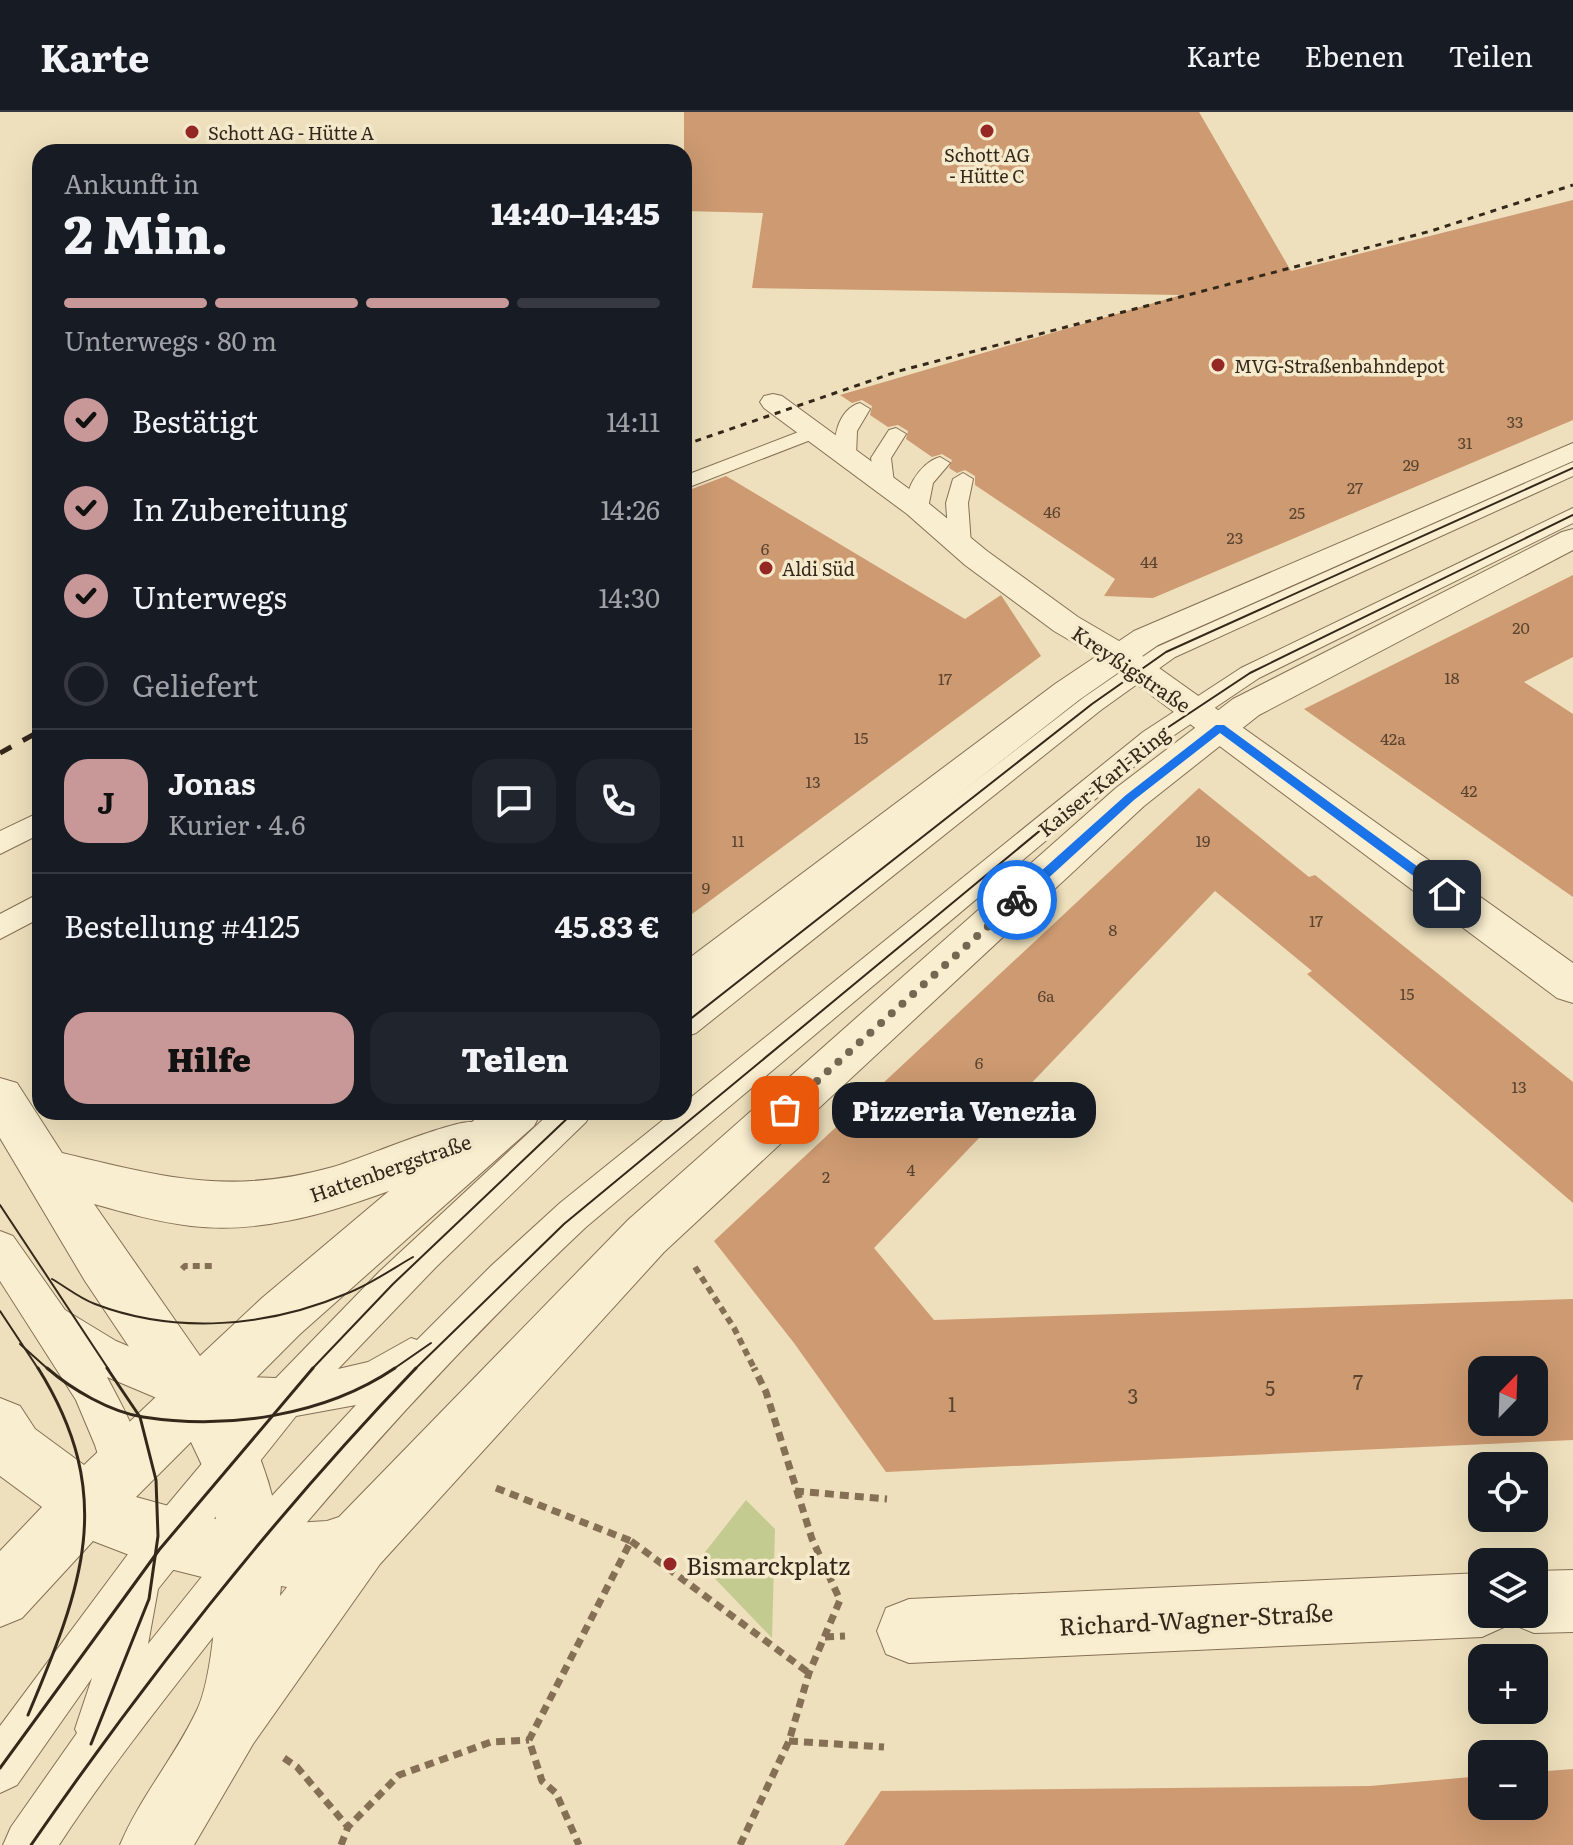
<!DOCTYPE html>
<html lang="de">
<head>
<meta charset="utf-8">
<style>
	body { margin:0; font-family:Literata,serif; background:#20242c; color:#f1f3f6; height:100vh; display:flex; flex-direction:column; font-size:30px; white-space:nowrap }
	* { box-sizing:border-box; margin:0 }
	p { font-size:26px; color:#9ea1a6 }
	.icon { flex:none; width:44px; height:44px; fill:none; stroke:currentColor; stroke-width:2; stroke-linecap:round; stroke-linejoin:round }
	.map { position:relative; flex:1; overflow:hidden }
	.side { position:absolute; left:32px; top:32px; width:660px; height:976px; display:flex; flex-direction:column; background:#171b24; border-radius:24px; box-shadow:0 8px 32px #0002 }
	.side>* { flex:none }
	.needle { width:52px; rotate:23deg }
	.controls { position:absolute; left:1468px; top:1244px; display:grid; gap:16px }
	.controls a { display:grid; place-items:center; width:80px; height:80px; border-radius:16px; background:#171b24; box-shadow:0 8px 32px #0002; font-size:40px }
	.pin { position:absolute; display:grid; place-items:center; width:68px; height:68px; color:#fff; margin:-34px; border-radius:16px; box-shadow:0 4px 12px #0006 }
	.courier { position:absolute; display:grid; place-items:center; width:80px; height:80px; margin:-40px; border:6px solid #1a73e8; border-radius:50%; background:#fff; color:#222; box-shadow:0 2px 10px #0007 }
	.bubble { position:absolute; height:56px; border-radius:24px; background:#171b24; box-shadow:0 8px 32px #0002; font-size:26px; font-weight:800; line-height:56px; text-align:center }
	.headline em { font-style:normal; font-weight:800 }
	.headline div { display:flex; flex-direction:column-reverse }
	.headline { display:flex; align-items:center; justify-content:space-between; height:136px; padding:0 32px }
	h1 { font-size:52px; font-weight:800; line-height:60px }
	.bar { display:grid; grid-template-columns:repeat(4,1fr); gap:12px 8px; align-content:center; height:96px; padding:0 32px }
	.bar i { height:10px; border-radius:6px; background:#363941 }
	.bar .current { background:#c89898 }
	.bar p { grid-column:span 4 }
	.line { display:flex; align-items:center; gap:20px; padding:0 32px; border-top:2px solid #363941 }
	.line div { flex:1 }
	.round { display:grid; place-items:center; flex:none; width:84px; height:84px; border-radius:24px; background:#20242c }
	ol { padding:0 32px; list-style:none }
	li { display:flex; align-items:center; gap:24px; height:88px }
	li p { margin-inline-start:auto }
	li .icon { padding:8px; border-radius:50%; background:#c89898; color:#111; stroke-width:4 }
	li:last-child { color:#9ea1a6 }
	li i { width:44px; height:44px; border:4px solid #363941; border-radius:50% }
	.action { display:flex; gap:16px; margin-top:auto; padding:16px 32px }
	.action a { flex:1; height:92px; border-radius:24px; background:#c89898; color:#111; font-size:32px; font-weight:800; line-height:92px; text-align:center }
	.action a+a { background:#20242c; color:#f1f3f6 }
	header { display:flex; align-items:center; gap:48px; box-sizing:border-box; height:112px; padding:0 40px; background:#171b24; border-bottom:2px solid #363941 }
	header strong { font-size:38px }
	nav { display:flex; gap:44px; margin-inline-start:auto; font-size:28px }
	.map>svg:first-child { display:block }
	.green { fill:#c3cb91 }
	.building { fill:#cd9a71; fill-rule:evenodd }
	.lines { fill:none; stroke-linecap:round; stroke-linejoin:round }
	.service-casing { stroke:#857056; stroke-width:2 }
	.minor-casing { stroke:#857056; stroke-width:2 }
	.tertiary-casing { stroke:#857056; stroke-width:2 }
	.path-far1 { stroke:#857056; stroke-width:6; stroke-dasharray:7 5; stroke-linecap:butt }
	.path { stroke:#857056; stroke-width:7; stroke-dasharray:9 6; stroke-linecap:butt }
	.service { fill:#f9eecf; fill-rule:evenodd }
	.minor { fill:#f9eecf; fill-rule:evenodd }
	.tertiary { fill:#f9eecf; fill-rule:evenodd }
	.tram-far1 { stroke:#34281b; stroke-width:2 }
	.tram { stroke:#34281b; stroke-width:3 }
	.rail-far1 { stroke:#34281b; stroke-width:3; stroke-dasharray:6 6; stroke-linecap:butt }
	.rail { stroke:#34281b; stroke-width:5; stroke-dasharray:13 13; stroke-linecap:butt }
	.route { fill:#1a73e8 }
	.done { stroke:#756853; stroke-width:8; stroke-dasharray:0 14.4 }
	.poi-dot { fill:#952825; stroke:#f5eacc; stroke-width:3 }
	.labels { text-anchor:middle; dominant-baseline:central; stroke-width:7; stroke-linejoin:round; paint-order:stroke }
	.number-label { font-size:16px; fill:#5a4430 }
	.far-poi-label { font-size:18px; fill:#34281b; stroke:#f5eacc; text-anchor:start }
	.street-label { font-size:20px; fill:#34281b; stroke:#f5eacc }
	.near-number-label { font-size:20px; fill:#5a4430 }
	.near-poi-label { font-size:24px; fill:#34281b; stroke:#f5eacc; text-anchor:start }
	.near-street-label { font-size:24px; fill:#34281b; stroke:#f5eacc }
</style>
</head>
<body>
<header>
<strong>Karte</strong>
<nav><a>Karte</a><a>Ebenen</a><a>Teilen</a></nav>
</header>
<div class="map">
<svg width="1573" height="1733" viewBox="0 0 1573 1733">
	<rect width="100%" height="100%" fill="#eee0bc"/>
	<path class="green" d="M746,1388L775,1417L772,1526L698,1449Z"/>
	<g class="building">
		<path d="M684,0H1199L1291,159L1573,88V308L1153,486L1104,484L1115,467L975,373V364L965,358L957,361L949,356L952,348L942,342L932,345L906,327L908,319L898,313L888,315L870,303L872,294L862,288L852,291L840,283L1181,183L752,176L763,101L684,99Z"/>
		<path d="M726,364L965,507L1001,483L1041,544L684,808V380Z"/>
		<path d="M1573,463V545L1524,570L1573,602V785L1304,597Z"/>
		<path d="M1199,676L1309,765L1315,763L1573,970V1091L1307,862L1312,859L1215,779L874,1136L934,1208L1573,1187V1328L886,1360L794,1231L714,1129ZM1482,1258H1534V1310H1482Z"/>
		<path d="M1573,1657V1733H844L881,1679L1370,1674L1482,1664V1694H1534V1660Z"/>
	</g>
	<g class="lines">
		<g class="service-casing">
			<g id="service">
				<path d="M860,291L870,297L857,319L856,344L846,350L839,348C829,330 839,296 860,291Z"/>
				<path d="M814,314L821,316L824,320L821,324L684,377V364Z"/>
				<path d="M896,316L906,322L891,346L894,371L890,375H876L871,346L889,318Z"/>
				<path d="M940,345L950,351L933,371L928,396L917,402L909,401C900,382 920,350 940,345Z"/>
				<path d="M1573,350V364L1175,545L1101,598L696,921L684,925V894L1083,586L1157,535Z"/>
				<path d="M963,361L973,367L968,391L971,432L960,439L949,432L946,391L953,367Z"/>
				<path d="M1573,396V411L1259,566L1161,632L586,1115C444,1249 312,1397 192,1552C146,1611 100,1670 59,1733H3L11,1715L77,1621L75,1617L92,1566L17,1673L0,1681V1614L143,1422L241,1305L197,1303L107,1265C123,1296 153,1344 139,1378L124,1384L109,1378L95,1333L76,1288L0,1169V1119L13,1124L65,1198L116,1229L197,1263L276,1266L379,1160L551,1000H591L586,1010L436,1155L338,1257L368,1250L411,1226L417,1228L491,1154L560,1091L673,1000H684V991L1143,620L1241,556ZM356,1293L232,1427L148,1532L158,1477L296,1304Z"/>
				<path d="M40,700V722L0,742V719Z"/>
				<path d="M40,781V806L0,827V802Z"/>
			</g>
		</g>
		<g class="minor-casing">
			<g id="minor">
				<path d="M773,282L782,284L927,390L987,439L1078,505L1131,536L1573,851V891L1557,886L1107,550L1054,519L965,453L907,402L764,296L760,290L764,284Z"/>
				<path d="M1573,1458V1520L1534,1521L1512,1512L1509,1505L1504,1515L1482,1525L909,1551L886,1542L877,1519L886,1496L909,1487L1482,1461V1502H1534V1459Z"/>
			</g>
		</g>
		<g class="tertiary-casing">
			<g id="tertiary">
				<path d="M1573,331V349L1158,533L1079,588L700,886L684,891V850L1055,572L1134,519Z"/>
				<path d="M1573,417V438L1259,603L1144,694L664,1140L380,1452L253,1632L194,1733H120C140,1685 175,1645 197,1598C211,1569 216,1502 218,1469L158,1454L93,1429L22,1506L0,1515V1439L42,1395L0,1364V1286L20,1294L35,1317L84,1353L160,1281L85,1169L0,1026V966L17,971L62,1041C163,1065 229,1084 333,1055C360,1047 452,1008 472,1010L483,1000H541L534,1014L300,1222L232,1290C255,1327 271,1369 278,1412L327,1409L339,1405L628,1108L1116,676L1233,587L1562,420ZM389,1079L262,1186L200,1244L94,1092C126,1101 158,1110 191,1114C259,1122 326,1102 389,1079ZM191,1330L209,1368L216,1407L136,1385ZM281,1474L287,1475L280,1484Z"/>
			</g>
		</g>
		<g class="path-far1">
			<path d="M695,1155L734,1216L755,1258"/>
			<path d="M182,1157L185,1154H215"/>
		</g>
		<g class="path">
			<path d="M496,1376L631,1429L529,1628L542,1669L556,1681L579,1733"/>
			<path d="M795,1379L887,1387"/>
			<path d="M631,1429L809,1561"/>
			<path d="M825,1525L845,1524"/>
			<path d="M789,1629L884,1635"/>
			<path d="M284,1646L297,1655L348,1715"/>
			<path d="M341,1733L348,1715L399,1663L491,1630L529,1628"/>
			<path d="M740,1733L789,1629L809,1561L840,1488L812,1427L766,1280L754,1256"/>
		</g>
		<use href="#service" class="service"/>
		<use href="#minor" class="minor"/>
		<use href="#tertiary" class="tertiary"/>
		<g class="tram-far1">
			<path d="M684,912L1092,592L1166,540L1573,356"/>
			<path d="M0,1093L109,1258"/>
			<path d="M52,1167C66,1175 79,1186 95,1192C176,1223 269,1215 348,1181C371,1172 392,1157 413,1145"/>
			<path d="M0,1199L39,1258"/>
			<path d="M20,1232L49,1258"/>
			<path d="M311,1258L393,1172L574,1000"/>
			<path d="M392,1258L431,1231"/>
			<path d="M414,1258L564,1112L1152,626L1250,561L1573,403"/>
		</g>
		<g class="tram">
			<path d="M47,1256C71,1277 110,1300 143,1305C227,1318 324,1304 395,1256"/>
			<path d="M28,1603C82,1475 118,1384 38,1256"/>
			<path d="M91,1632L149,1487L158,1424L156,1368L140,1305L107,1256"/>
			<path d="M0,1656L159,1438L313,1256"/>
			<path d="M31,1733C148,1564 274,1404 416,1256"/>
		</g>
		<path class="rail-far1" d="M684,333L899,259L1431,119L1573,73"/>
		<path class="rail" d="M0,641L40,619"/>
	</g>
	<path class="route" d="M1216,613H1224L1451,779V785H1442L1220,621L1134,688L1021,791H1012V785L1126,683Z"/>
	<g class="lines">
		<path class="done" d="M785,998L1017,788"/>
	</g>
	<g class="poi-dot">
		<circle cx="987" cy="19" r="8"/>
		<circle cx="192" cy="20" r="8"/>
		<circle cx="1218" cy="253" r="8"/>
		<circle cx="766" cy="456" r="8"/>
		<circle cx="670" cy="1452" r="8"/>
	</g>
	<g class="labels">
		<g class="number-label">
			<text x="1515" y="309">33</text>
			<text x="1465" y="330">31</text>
			<text x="1411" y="352">29</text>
			<text x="1355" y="375">27</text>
			<text x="1052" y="399">46</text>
			<text x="1297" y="400">25</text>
			<text x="1235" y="425">23</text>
			<text x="765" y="436">6</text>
			<text x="1149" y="449">44</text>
			<text x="1521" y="515">20</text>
			<text x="1452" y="565">18</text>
			<text x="945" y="566">17</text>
			<text x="861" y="625">15</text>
			<text x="1393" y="626">42a</text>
			<text x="813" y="669">13</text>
			<text x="1469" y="678">42</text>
			<text x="738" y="728">11</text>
			<text x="1203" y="728">19</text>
			<text x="706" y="775">9</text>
			<text x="1316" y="808">17</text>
			<text x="1113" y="817">8</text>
			<text x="1407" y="881">15</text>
			<text x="1046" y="883">6a</text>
			<text x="979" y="950">6</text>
			<text x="1519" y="974">13</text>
			<text x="911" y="1057">4</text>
			<text x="826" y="1064">2</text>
		</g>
		<g class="far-poi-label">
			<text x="208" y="20">Schott AG - Hütte A</text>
			<text x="987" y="42" text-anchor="middle">Schott AG<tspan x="987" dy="21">- Hütte C</tspan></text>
			<text x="1234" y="253">MVG-Straßenbahndepot</text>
			<text x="782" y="456">Aldi Süd</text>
		</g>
		<g class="street-label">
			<text transform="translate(1132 556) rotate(34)">Kreyßigstraße</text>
			<text transform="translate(1103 668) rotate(-39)">Kaiser-Karl-Ring</text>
			<text transform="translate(390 1055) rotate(-19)">Hattenbergstraße</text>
		</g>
		<g class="near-number-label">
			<text x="1358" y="1269">7</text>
			<text x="1270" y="1275">5</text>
			<text x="1133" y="1283">3</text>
			<text x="952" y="1291">1</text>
		</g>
		<g class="near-poi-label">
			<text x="686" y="1452">Bismarckplatz</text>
		</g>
		<g class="near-street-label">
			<text transform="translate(1196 1506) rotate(-3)">Richard-Wagner-Straße</text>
		</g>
	</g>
</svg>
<div class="controls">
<a><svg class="needle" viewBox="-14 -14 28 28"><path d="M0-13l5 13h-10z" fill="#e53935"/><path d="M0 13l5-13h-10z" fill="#9ea1a6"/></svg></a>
<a><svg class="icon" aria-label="locate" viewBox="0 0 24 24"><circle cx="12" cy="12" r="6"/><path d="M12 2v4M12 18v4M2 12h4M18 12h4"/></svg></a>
<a><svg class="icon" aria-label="layers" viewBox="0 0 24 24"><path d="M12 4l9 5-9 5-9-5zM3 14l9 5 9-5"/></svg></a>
<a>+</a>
<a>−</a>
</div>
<div class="pin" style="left:785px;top:998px;background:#ea580c"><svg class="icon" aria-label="bag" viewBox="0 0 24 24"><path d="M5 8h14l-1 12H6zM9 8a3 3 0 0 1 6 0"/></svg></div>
<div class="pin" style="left:1447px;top:782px;background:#1f2937"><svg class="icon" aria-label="home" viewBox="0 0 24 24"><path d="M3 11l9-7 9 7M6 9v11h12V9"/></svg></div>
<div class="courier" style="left:1017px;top:788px"><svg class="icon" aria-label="bike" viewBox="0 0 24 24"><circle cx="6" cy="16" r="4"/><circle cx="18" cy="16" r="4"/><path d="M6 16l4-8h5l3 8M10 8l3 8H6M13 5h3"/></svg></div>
<div class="bubble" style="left:832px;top:970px;width:264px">Pizzeria Venezia</div>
<section class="side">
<div class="headline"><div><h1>2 Min.</h1><p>Ankunft in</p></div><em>14:40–14:45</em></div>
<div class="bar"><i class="current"></i><i class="current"></i><i class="current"></i><i></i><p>Unterwegs · 80 m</p></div>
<ol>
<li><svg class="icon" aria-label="check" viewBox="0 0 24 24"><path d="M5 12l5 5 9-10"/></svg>Bestätigt<p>14:11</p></li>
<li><svg class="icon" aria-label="check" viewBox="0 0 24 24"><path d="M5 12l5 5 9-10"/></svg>In Zubereitung<p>14:26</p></li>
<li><svg class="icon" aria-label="check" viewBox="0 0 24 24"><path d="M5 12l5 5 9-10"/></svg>Unterwegs<p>14:30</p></li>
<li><i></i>Geliefert</li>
</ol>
<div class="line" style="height:144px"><b class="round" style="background:#c89898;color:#111">J</b><div><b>Jonas</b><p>Kurier · 4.6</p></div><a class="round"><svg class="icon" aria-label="chat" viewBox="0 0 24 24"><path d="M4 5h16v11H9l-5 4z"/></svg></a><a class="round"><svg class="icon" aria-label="phone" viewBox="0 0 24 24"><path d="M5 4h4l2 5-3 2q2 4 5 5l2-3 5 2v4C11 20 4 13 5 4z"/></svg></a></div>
<div class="line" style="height:104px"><div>Bestellung #4125</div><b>45.83 €</b></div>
<div class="action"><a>Hilfe</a><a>Teilen</a></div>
</section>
</div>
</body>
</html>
